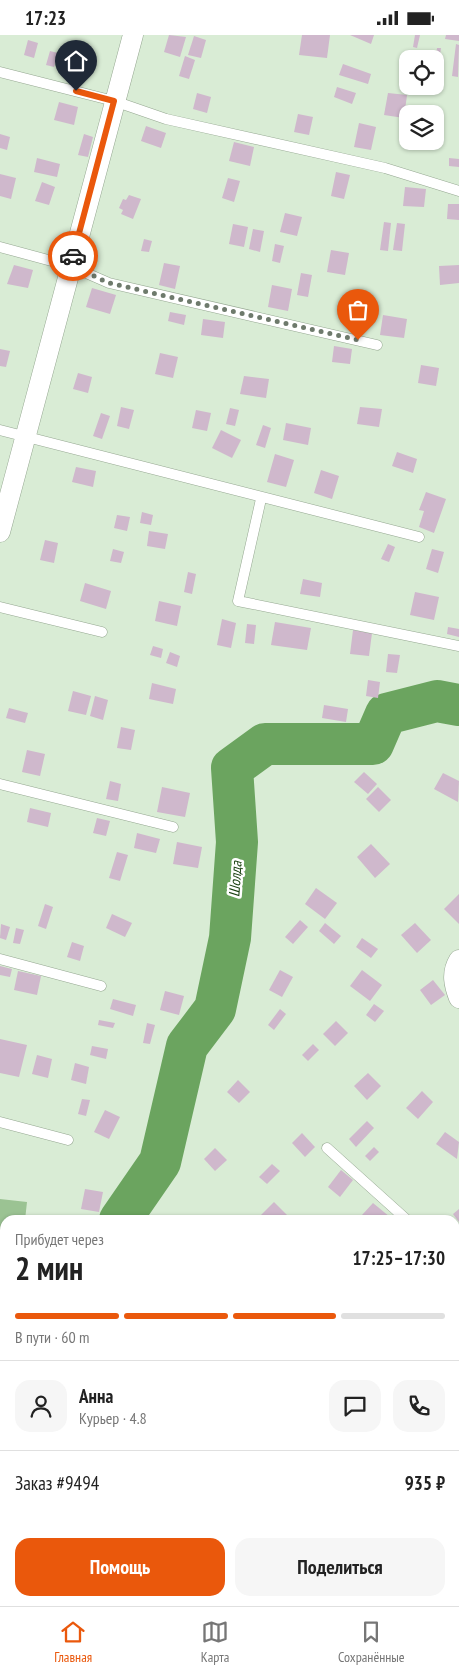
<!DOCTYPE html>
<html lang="ru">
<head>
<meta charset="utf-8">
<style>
	body { margin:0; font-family:"PT Sans Narrow",sans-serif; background:#f6f6f6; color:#222; height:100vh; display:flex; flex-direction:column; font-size:19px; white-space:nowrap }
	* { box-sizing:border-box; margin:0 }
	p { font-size:16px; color:#767676 }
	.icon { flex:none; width:28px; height:28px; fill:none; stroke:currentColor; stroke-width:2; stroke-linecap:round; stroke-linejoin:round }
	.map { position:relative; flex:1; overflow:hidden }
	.panel { position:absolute; left:0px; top:1180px; width:460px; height:391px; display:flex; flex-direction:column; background:#fff; border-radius:15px 15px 0 0; box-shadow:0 1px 4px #0004 }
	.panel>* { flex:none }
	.controls { position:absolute; left:399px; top:15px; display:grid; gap:10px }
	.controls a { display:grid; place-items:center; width:45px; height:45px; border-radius:10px; background:#fff; box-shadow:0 1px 4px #0004; font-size:25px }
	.pin { position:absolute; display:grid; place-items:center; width:42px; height:42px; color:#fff; margin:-51px -21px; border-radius:50% 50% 50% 0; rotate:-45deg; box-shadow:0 0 5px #0007 }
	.pin .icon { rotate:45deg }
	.courier { position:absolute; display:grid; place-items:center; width:50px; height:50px; margin:-25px; border:4px solid #ea580c; border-radius:50%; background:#fff; color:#222; box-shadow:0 1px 6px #0007 }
	.headline em { font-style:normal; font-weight:700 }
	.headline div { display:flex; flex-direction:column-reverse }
	.headline { display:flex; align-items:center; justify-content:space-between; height:85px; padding:0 15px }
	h1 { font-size:32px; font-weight:700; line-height:38px }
	.bar { display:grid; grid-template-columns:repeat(4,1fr); gap:8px 5px; align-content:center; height:60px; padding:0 15px }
	.bar i { height:6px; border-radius:4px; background:#e0e0e0 }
	.bar .current { background:#ea580c }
	.bar p { grid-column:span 4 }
	.line { display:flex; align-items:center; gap:12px; padding:0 15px; border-top:1px solid #e0e0e0 }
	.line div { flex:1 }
	.round { display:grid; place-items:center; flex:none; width:52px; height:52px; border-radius:15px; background:#f6f6f6 }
	.action { display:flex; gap:10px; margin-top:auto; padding:10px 15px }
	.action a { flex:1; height:58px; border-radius:15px; background:#ea580c; color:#fff; font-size:20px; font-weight:700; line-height:58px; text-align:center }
	.action a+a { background:#f6f6f6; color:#222 }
	.status { display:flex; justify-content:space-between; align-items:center; height:35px; padding:0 25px; background:#fff; direction:ltr }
	.status svg { height:14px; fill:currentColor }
	.tab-bar { display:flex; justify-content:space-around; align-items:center; height:70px; border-top:1px solid #e0e0e0; background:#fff; font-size:14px; color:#767676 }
	.tab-bar a { display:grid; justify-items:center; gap:2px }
	.tab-bar .current { color:#ea580c }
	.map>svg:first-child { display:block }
	.green { fill:#9bc393 }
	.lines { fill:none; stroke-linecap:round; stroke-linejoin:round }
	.river { stroke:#6ba45f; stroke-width:42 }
	.building { fill:#cfb8cc }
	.lane-casing { stroke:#95a791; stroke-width:11 }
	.street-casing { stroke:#95a791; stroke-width:21 }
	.lane { stroke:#fff; stroke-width:10 }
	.street { stroke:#fff; stroke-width:20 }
	.done { stroke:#6e7a6c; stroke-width:5; stroke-dasharray:0 9 }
	.route { stroke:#ea580c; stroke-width:6 }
	.labels { text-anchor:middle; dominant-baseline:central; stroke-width:5; stroke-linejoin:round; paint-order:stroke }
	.water-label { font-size:15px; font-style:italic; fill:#1a4111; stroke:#fff }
</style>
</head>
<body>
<div class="status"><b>17:23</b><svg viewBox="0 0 49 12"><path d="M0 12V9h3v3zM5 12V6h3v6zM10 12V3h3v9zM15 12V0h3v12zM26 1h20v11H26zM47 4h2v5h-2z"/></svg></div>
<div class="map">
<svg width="459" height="1571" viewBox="0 0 459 1571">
	<rect width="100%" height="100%" fill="#d9ecd5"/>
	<path class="green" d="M0,1164L27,1167L25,1185H5V1263H0Z"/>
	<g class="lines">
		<g class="river">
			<path d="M120,1185L160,1127L187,1011L215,974L230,903L237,807L232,733L265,709H373L386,679L437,666L459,670"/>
			<path d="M28,1571L29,1566"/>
		</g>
	</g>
	<g class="building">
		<path d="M169,0L186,2L180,22L164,17Z"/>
		<path d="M302,0H330L327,23L299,20Z"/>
		<path d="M350,0H374L371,9Z"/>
		<path d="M415,0H420L417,13L413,12Z"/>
		<path d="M446,0H459V6L445,4Z"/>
		<path d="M194,1L206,5L201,23L188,20Z"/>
		<path d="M28,5L38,8L34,23L24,20Z"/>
		<path d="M456,9L459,10L458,42L452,41Z"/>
		<path d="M437,13H441L439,27H435Z"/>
		<path d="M50,16L58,18L54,32L46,30Z"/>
		<path d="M185,21L195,25L189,44L179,41Z"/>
		<path d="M343,29L371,39L368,49L339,40Z"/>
		<path d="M337,52L356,58L352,69L334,62Z"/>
		<path d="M197,58L211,62L207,78L193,74Z"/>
		<path d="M388,58L407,60L404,83L384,80Z"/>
		<path d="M59,67L78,72L74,90L54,85Z"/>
		<path d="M298,79L313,82L309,100L294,97Z"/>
		<path d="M359,88L376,92L371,115L354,112Z"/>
		<path d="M146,91L166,98L161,113L141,106Z"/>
		<path d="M0,99L10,102L7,115L0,113Z"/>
		<path d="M84,99L93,102L88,122L78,120Z"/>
		<path d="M234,107L254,112L250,131L229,126Z"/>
		<path d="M37,123L60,129L57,142L34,137Z"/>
		<path d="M449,123L459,124V132L449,131Z"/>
		<path d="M336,137L350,140L344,164L331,161Z"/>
		<path d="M0,139L16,143L11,164L0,161Z"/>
		<path d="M228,143L240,146L234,167L222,163Z"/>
		<path d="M42,147L55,152L49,170L35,166Z"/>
		<path d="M405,152L426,154L424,172L403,171Z"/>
		<path d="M129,160L141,164L133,184L121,179L123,175L119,173L123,164L126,165Z"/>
		<path d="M448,169H459V185L447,184Z"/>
		<path d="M285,178L302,182L297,201L280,197Z"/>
		<path d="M384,187L391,188L388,216L380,215Z"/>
		<path d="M397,188L405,189L402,216L393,215Z"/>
		<path d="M233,189L248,192L244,212L229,209Z"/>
		<path d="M253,194L264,196L260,217L249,214Z"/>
		<path d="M144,204L152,206L149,217L141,216Z"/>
		<path d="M275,209L284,211L280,228L272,226Z"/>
		<path d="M331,215L349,218L345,240L327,237Z"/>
		<path d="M164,228L180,231L175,254L159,250Z"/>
		<path d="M14,230L33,235L28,253L7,249Z"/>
		<path d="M459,230V248L440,250L439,231Z"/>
		<path d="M301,238L312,240L308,262L297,260Z"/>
		<path d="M272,250L292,254L288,276L268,272Z"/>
		<path d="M92,253L116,260L110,279L86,272Z"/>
		<path d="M354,266L366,269L360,292L348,289Z"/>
		<path d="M170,277L186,280L184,290L168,286Z"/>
		<path d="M383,280L407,284L404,303L380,300Z"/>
		<path d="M203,284L225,287L223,303L201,300Z"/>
		<path d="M334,311L352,314L350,329L332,327Z"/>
		<path d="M0,314L10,316L6,332L0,331Z"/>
		<path d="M160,318L178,322L173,343L155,339Z"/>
		<path d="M421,330L439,333L436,351L418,348Z"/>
		<path d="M78,338L92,342L88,358L73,354Z"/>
		<path d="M244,341L269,344L266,363L240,359Z"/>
		<path d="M121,372L134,375L129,394L117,391Z"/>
		<path d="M360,372L382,374L379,392L357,389Z"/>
		<path d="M230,373L239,375L235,391L226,389Z"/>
		<path d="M196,375L211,378L207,396L192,393Z"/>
		<path d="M101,378L110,381L102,404L93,401Z"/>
		<path d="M286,388L311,393L308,410L283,405Z"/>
		<path d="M263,390L271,393L265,413L256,410Z"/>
		<path d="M221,395L241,405L232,423L212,413Z"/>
		<path d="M397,417L417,424L413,438L392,431Z"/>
		<path d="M275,419L294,425L286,452L267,447Z"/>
		<path d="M76,432L96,436L93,452L72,447Z"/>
		<path d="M321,435L339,441L332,464L314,458Z"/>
		<path d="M426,457L446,464L434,498L419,492L424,476L419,475Z"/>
		<path d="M142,477L153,480L151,490L140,488Z"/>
		<path d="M117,480L130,482L127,496L114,493Z"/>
		<path d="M149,496L168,499L165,514L147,511Z"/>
		<path d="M45,505L58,508L54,528L40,525Z"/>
		<path d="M388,509L395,512L389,527L381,524Z"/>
		<path d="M113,514L124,517L121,528L110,526Z"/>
		<path d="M432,514L444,517L438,538L426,534Z"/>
		<path d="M188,537L196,539L192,559L184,557Z"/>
		<path d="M303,544L322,548L320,562L300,559Z"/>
		<path d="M85,548L111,556L106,574L80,566Z"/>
		<path d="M415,557L439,562L434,585L410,580Z"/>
		<path d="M159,566L181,571L177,591L155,586Z"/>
		<path d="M222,584L236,588L231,613L217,610Z"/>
		<path d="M275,587L311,593L307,615L271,610Z"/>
		<path d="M247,589L256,590L254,609L245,608Z"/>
		<path d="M448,592L459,594V602L447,599Z"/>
		<path d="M353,595L372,598L369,621L350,619Z"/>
		<path d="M153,611L163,614L161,623L150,620Z"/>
		<path d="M170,617L180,621L177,632L166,628Z"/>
		<path d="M388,619L400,620L397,638L386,637Z"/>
		<path d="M368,645L380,647L378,663L366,661Z"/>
		<path d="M152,648L176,654L173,669L149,664Z"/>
		<path d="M73,656L91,661L86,680L68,676Z"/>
		<path d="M95,661L108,665L103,685L90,681Z"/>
		<path d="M324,670L348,674L346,687L322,683Z"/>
		<path d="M9,673L28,678L25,688L6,683Z"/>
		<path d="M121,692L135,695L131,715L117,713Z"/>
		<path d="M27,715L45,719L40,741L22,737Z"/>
		<path d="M364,737L377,749L368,759L354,747Z"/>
		<path d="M443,738L459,746L458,767L434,754Z"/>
		<path d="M110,746L121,749L118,766L106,764Z"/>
		<path d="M162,752L190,758L185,782L157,777Z"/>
		<path d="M378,752L391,765L379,777L366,764Z"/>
		<path d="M30,773L51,778L48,792L27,787Z"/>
		<path d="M97,783L110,786L106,801L93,798Z"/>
		<path d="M137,798L160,804L156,818L134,813Z"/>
		<path d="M177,807L202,812L198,833L173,829Z"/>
		<path d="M371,809L390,829L375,843L357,822Z"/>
		<path d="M117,817L128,820L120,846L109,843Z"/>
		<path d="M316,853L337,868L325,884L305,869Z"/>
		<path d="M459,859V889L444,874Z"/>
		<path d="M45,869L53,872L46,894L38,891Z"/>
		<path d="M112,879L132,888L125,902L106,893Z"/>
		<path d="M300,885L308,892L293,909L285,902Z"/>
		<path d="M325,888L341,901L334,909L319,896Z"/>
		<path d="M415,888L431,905L417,918L401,900Z"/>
		<path d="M1,889L10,892L6,905L0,903Z"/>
		<path d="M16,893L24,895L20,909L13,908Z"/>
		<path d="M362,903L378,914L371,923L356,912Z"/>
		<path d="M72,907L84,911L80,926L67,922Z"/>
		<path d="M0,931L12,934L10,942L0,940Z"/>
		<path d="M280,935L293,942L282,962L269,955Z"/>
		<path d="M362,935L382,950L370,966L350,951Z"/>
		<path d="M18,936L41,941L37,960L14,955Z"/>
		<path d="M433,945L445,960L431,970L420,955Z"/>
		<path d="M165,956L184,961L179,980L160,975Z"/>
		<path d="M113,964L136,970L133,981L110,974Z"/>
		<path d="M374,969L384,976L375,987L366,980Z"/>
		<path d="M280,974L286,979L274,995L268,990Z"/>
		<path d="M99,985L115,988L113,993L98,990Z"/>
		<path d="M336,986L348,998L335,1011L323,999Z"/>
		<path d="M147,988L155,990L150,1009L143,1008Z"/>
		<path d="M0,1004L27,1010L19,1042L0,1038Z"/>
		<path d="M313,1009L319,1015L308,1026L302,1020Z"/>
		<path d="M92,1011L108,1014L106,1024L90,1020Z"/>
		<path d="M37,1020L52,1024L48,1043L32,1039Z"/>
		<path d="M75,1028L89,1032L86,1049L71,1045Z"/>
		<path d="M368,1038L381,1051L367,1065L354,1051Z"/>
		<path d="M238,1045L250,1057L239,1068L227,1057Z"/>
		<path d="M422,1056L433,1067L418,1084L406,1073Z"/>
		<path d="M82,1064L90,1065L86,1081L78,1079Z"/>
		<path d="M105,1075L120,1082L109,1104L94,1097Z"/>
		<path d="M367,1086L374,1093L356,1112L349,1104Z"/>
		<path d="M445,1097L459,1107L457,1124L436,1109Z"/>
		<path d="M302,1098L315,1112L305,1122L292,1108Z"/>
		<path d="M374,1112L379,1117L370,1126L365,1121Z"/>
		<path d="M215,1113L227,1125L215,1136L204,1124Z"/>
		<path d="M272,1129L280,1136L267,1149L259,1142Z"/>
		<path d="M341,1135L353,1145L340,1162L328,1152Z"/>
		<path d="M85,1154L103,1157L99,1177L81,1174Z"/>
		<path d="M274,1167L289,1182L287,1185H266L261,1180Z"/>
		<path d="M373,1168L390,1182L387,1185H368L362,1180Z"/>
		<path d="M459,1174V1187L453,1179Z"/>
		<path d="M455,1247L459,1251L458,1276L455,1273Z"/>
		<path d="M455,1405L459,1408V1426L455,1422Z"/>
		<path d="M0,1490L5,1491L4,1514L0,1513Z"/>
		<path d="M112,1566H125L131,1571H118Z"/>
	</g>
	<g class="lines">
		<g class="lane-casing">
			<g id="lane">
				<path d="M0,37L114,66L166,84L385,133L459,156"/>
				<path d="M0,212L70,231L109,248L377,310"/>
				<path d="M0,395L419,502"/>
				<path d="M261,464L238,566L459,611"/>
				<path d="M0,572L102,597"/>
				<path d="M0,749L173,792"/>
				<path d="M0,924L101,951"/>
				<path d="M0,1087L68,1105"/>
				<path d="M327,1113L407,1185"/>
				<path d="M455,1228L459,1231"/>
				<path d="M0,1409L5,1410"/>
				<path d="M455,1441L459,1444"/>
				<path d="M130,1566L135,1571"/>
				<path d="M360,1566L365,1571"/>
			</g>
		</g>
		<g class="street-casing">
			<g id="street">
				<path d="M0,497L133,0"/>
				<path d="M459,925C451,938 454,950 459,963"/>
			</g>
		</g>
		<use href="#lane" class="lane"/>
		<use href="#street" class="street"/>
	</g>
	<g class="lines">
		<path class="done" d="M73,221L70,230L109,248L358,305"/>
		<path class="route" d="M73,221L114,66L76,56"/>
	</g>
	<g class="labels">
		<g class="water-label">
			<text transform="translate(235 844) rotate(-86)">Шолда</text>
		</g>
	</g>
</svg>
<div class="controls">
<a><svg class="icon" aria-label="locate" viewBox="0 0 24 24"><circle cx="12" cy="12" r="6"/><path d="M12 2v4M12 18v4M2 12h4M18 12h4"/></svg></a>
<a><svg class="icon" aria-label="layers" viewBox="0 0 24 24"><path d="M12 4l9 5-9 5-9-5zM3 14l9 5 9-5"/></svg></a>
</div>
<div class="pin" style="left:358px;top:305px;background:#ea580c"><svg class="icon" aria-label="bag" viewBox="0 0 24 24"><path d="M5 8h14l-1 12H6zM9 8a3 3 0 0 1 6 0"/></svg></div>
<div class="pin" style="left:76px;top:56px;background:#1f2937"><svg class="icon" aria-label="home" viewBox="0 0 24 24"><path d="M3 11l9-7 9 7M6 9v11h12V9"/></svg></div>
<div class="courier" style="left:73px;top:221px"><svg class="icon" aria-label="car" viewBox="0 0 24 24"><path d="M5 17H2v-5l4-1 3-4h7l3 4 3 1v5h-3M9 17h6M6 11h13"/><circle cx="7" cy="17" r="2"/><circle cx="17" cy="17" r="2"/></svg></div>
<section class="panel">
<div class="headline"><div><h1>2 мин</h1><p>Прибудет через</p></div><em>17:25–17:30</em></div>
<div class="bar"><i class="current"></i><i class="current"></i><i class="current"></i><i></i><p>В пути · 60 m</p></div>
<div class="line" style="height:90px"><a class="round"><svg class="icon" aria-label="person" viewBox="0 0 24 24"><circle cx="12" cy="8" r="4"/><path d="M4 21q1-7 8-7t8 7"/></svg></a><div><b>Анна</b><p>Курьер · 4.8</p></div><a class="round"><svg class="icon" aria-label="chat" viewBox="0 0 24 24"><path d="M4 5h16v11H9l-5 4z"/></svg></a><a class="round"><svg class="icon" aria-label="phone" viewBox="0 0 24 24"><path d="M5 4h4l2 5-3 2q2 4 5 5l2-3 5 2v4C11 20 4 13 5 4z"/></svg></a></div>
<div class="line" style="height:65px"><div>Заказ #9494</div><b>935 ₽</b></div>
<div class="action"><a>Помощь</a><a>Поделиться</a></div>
</section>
</div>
<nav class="tab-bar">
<a class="current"><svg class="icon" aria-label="home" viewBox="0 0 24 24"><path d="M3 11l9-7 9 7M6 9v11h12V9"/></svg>Главная</a>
<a><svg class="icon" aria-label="map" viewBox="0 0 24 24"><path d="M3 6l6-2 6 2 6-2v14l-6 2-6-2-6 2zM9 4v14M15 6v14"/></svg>Карта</a>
<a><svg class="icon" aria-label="saved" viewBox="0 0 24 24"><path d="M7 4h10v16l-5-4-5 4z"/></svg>Сохранённые</a>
</nav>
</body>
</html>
